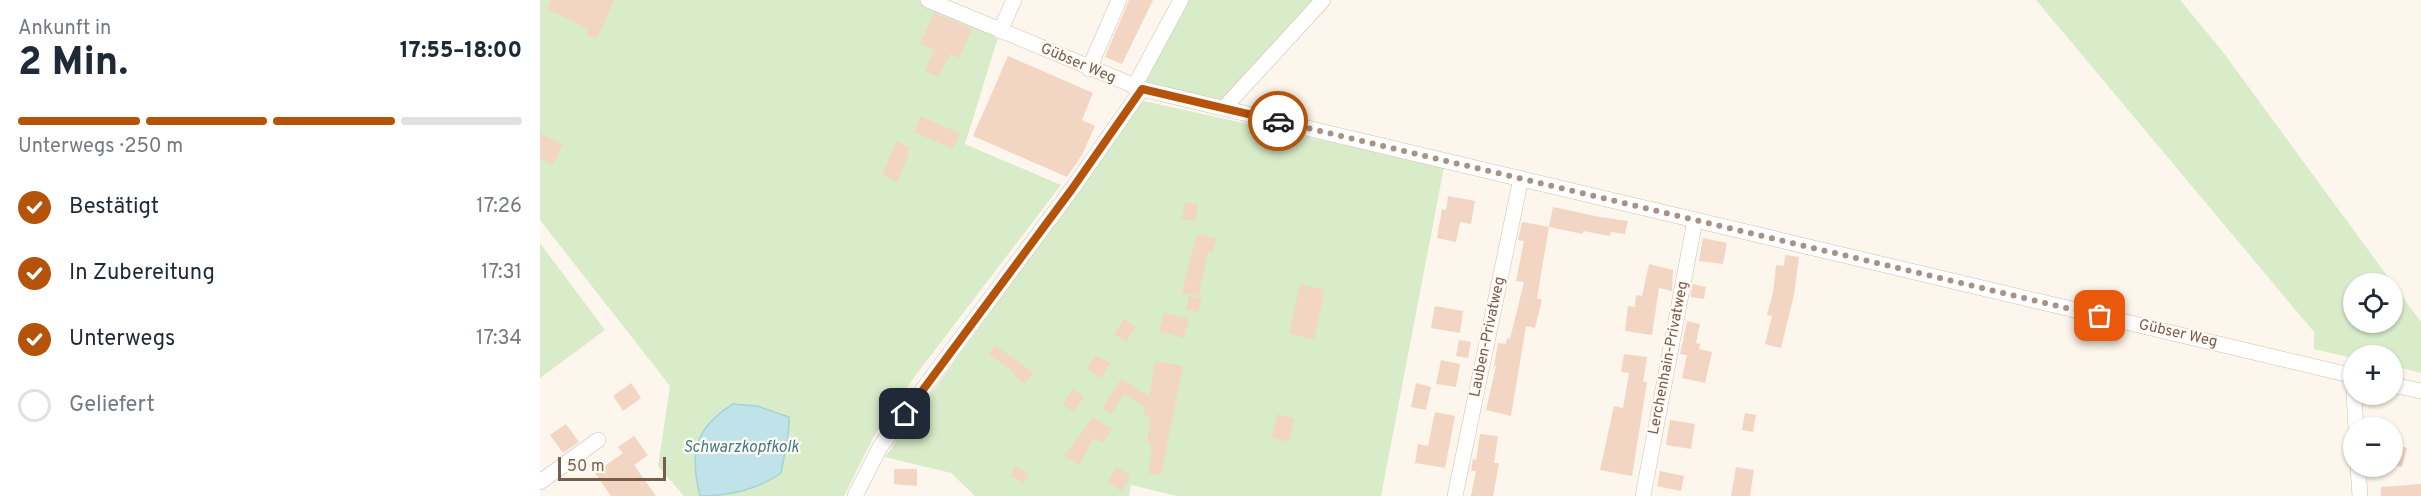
<!DOCTYPE html>
<html lang="de">
<head>
<meta charset="utf-8">
<style>
	body { margin:0; font-family:Overpass,sans-serif; background:#f2f2f3; color:#1f2937; height:100vh; display:flex; flex-direction:column; font-size:22px; white-space:nowrap }
	* { box-sizing:border-box; margin:0 }
	p { font-size:20px; color:#747a83 }
	.icon { flex:none; width:33px; height:33px; fill:none; stroke:currentColor; stroke-width:2; stroke-linecap:round; stroke-linejoin:round }
	.map { position:relative; flex:1; overflow:hidden }
	.sheet { display:flex; flex-direction:column; background:#fff; width:540px }
	.sheet>* { flex:none }
	.tools { position:absolute; left:1803px; top:273px; display:grid; gap:12px }
	.tools a { display:grid; place-items:center; width:60px; height:60px; border-radius:50%; background:#fff; box-shadow:0 2px 4px #0004; font-size:30px }
	.scale { position:absolute; left:18px; bottom:15px; width:108px; box-sizing:border-box; padding-left:6px; border:3px solid #7a5c4d; border-top:0; font-size:16px; line-height:21px; white-space:nowrap; color:#7a5c4d; -webkit-text-stroke:4px #fffaf3; paint-order:stroke }
	.pin { position:absolute; display:grid; place-items:center; width:51px; height:51px; color:#fff; margin:-26px; border-radius:12px; box-shadow:0 3px 9px #0006 }
	.courier { position:absolute; display:grid; place-items:center; width:60px; height:60px; margin:-30px; border:4px solid #b45309; border-radius:50%; background:#fff; color:#222; box-shadow:0 2px 8px #0007 }
	.overview em { font-style:normal; font-weight:800 }
	.overview div { display:flex; flex-direction:column-reverse }
	.overview { display:flex; align-items:center; justify-content:space-between; height:102px; padding:0 18px }
	h1 { font-size:39px; font-weight:800; line-height:45px }
	.bar { display:grid; grid-template-columns:repeat(4,1fr); gap:9px 6px; align-content:center; height:72px; padding:0 18px }
	.bar i { height:8px; border-radius:4px; background:#e0e1e3 }
	.bar .active { background:#b45309 }
	.bar p { grid-column:span 4 }
	ol { padding:0 18px; list-style:none }
	li { display:flex; align-items:center; gap:18px; height:66px }
	li p { margin-inline-start:auto }
	li .icon { padding:6px; border-radius:50%; background:#b45309; color:#fff; stroke-width:4 }
	li:last-child { color:#747a83 }
	li i { width:33px; height:33px; border:3px solid #e0e1e3; border-radius:50% }
	main { display:flex; flex:1; min-height:0 }
	.map>svg:first-child { display:block }
	.green { fill:#d8ecc9; fill-rule:evenodd }
	.water { fill:#bfe3e8; stroke:#a5d3da; stroke-width:1.5 }
	.building { fill:#f3d5c3 }
	.lines { fill:none; stroke-linecap:round; stroke-linejoin:round }
	.street-casing { stroke:#d1beb0; stroke-width:16 }
	.street { stroke:#fff; stroke-width:15 }
	.done { stroke:#a89285; stroke-width:6; stroke-dasharray:0 10.8 }
	.route { stroke:#b45309; stroke-width:8 }
	.labels { text-anchor:middle; dominant-baseline:central; stroke-width:4.5; stroke-linejoin:round; paint-order:stroke }
	.street-label { font-size:15px; fill:#7a5c4d; stroke:#fffaf3 }
	.water-label { font-size:16px; font-style:italic; fill:#437c86; stroke:#fffaf3 }
</style>
</head>
<body>
<main>
<section class="sheet">
<div class="overview"><div><h1>2 Min.</h1><p>Ankunft in</p></div><em>17:55–18:00</em></div>
<div class="bar"><i class="active"></i><i class="active"></i><i class="active"></i><i></i><p>Unterwegs · 250 m</p></div>
<ol>
<li><svg class="icon" aria-label="check" viewBox="0 0 24 24"><path d="M5 12l5 5 9-10"/></svg>Bestätigt<p>17:26</p></li>
<li><svg class="icon" aria-label="check" viewBox="0 0 24 24"><path d="M5 12l5 5 9-10"/></svg>In Zubereitung<p>17:31</p></li>
<li><svg class="icon" aria-label="check" viewBox="0 0 24 24"><path d="M5 12l5 5 9-10"/></svg>Unterwegs<p>17:34</p></li>
<li><i></i>Geliefert</li>
</ol>
</section>
<div class="map">
<svg width="1881" height="496" viewBox="0 0 1881 496">
	<rect width="100%" height="100%" fill="#fdf6ec"/>
	<g class="green">
		<path d="M0,0H388L460,31L425,144L521,185L372,380L335,434L304,496H174C203,488 214,492 241,473L244,448L250,435L156,479L160,496H144L118,466L130,386L0,220Z"/>
		<path d="M641,0H783L684,108L602,89Z"/>
		<path d="M1496,0H1640L1683,52L1881,322V373L1853,366L1852,356H1814L1813,358L1774,349V332ZM1814,284H1852V322H1814Z"/>
		<path d="M599,100L904,167L841,496H637L591,485L589,496H435L411,473L345,457L538,191Z"/>
		<path d="M0,243L65,330L0,378Z"/>
	</g>
	<path class="water" d="M193,404L217,406L249,417C250,437 244,454 241,473C217,490 189,496 160,496C149,452 155,428 193,404Z"/>
	<g class="building">
		<path d="M11,0H74L57,39L46,35L49,29L7,9Z"/>
		<path d="M589,0H613L582,64L565,57Z"/>
		<path d="M394,13L432,29L419,58L410,54L399,77L385,71L394,50L380,44Z"/>
		<path d="M468,56L553,93L542,120L555,126L542,155L527,177L433,136Z"/>
		<path d="M380,116L420,133L413,149L374,132Z"/>
		<path d="M0,134L23,144L13,165L0,159Z"/>
		<path d="M356,141L369,147L367,158L357,182L342,175Z"/>
		<path d="M908,196L935,201L931,224L920,222L916,242L897,238L902,209L906,210Z"/>
		<path d="M645,202L658,204L655,221L642,219Z"/>
		<path d="M1013,207L1060,217L1088,221L1085,234L1071,232L1070,236L1043,231V234L1009,227Z"/>
		<path d="M982,222L1009,227L997,298L1002,300L995,328L986,326L971,416L946,410L956,366H954L958,343L966,344L967,338L970,339L984,282L976,281L984,241L978,240Z"/>
		<path d="M657,234L677,238L673,252L668,251L659,296L642,293Z"/>
		<path d="M1163,238L1187,243L1183,264L1159,261Z"/>
		<path d="M1245,255L1259,257L1254,295L1241,348L1225,344L1232,316L1227,315L1233,293L1236,265L1244,266Z"/>
		<path d="M1109,264L1133,270L1132,291L1119,288L1112,335L1085,331L1088,306L1095,307L1096,295L1102,296Z"/>
		<path d="M760,284L785,290L774,339L749,334Z"/>
		<path d="M1153,284L1166,287L1164,299L1150,297Z"/>
		<path d="M649,296L662,299L658,312L646,309Z"/>
		<path d="M895,306L923,311L920,333L891,328Z"/>
		<path d="M624,313L649,319L644,338L619,331Z"/>
		<path d="M584,319L596,327L586,342L574,334Z"/>
		<path d="M1147,321L1160,324L1156,343L1160,344L1159,349L1172,352L1165,383L1142,378L1147,355L1140,354Z"/>
		<path d="M919,340L931,342L928,358L916,356Z"/>
		<path d="M455,345L494,373L484,384L473,375L475,373L449,354Z"/>
		<path d="M1084,354L1107,357L1103,382H1107L1092,476L1060,470L1074,406L1083,408L1089,373L1081,372Z"/>
		<path d="M555,355L570,363L561,378L547,369Z"/>
		<path d="M901,360L920,364L916,387L896,384Z"/>
		<path d="M615,361L643,366L621,475L608,473L612,451L610,450L611,443L607,442L611,417L604,416L605,407L584,394L571,414L562,408L581,379L609,396Z"/>
		<path d="M91,383L101,398L83,411L73,396Z"/>
		<path d="M876,383L891,387L886,410L871,407Z"/>
		<path d="M533,389L544,397L534,412L523,404Z"/>
		<path d="M895,412L915,416L905,468L875,463L878,444L888,446Z"/>
		<path d="M1205,413L1216,415L1213,432L1202,430Z"/>
		<path d="M737,414L754,418L749,442L732,438Z"/>
		<path d="M553,417L572,429L562,443L554,438L539,465L524,456Z"/>
		<path d="M1130,420L1155,424L1151,449L1126,445Z"/>
		<path d="M26,424L39,442L23,453L10,435Z"/>
		<path d="M940,434L958,436L954,463H959L953,496H931L936,471H931L933,459L936,460Z"/>
		<path d="M94,436L108,455L94,465L116,496H71L55,473L83,453L78,447Z"/>
		<path d="M1852,444L1867,448L1862,467L1852,465Z"/>
		<path d="M474,467H478L489,474L484,483L471,476Z"/>
		<path d="M576,467L591,476L581,491L567,482Z"/>
		<path d="M1196,467L1214,470L1210,496H1191Z"/>
		<path d="M354,469H377V486L354,484Z"/>
		<path d="M1120,471L1144,476L1141,491L1117,486Z"/>
		<path d="M1881,484V496H1841V487Z"/>
	</g>
	<g class="lines">
		<g class="street-casing">
			<g id="street">
				<path d="M388,0L602,89L1814,376"/>
				<path d="M460,31L474,0"/>
				<path d="M549,69L579,0"/>
				<path d="M594,87L641,0"/>
				<path d="M684,108L783,0"/>
				<path d="M1852,385L1881,391"/>
				<path d="M1814,394L1816,428"/>
				<path d="M1818,466L1820,496"/>
				<path d="M0,482L58,440"/>
				<path d="M315,496L340,447L532,189L602,89"/>
				<path d="M915,496L981,178"/>
				<path d="M1103,496L1155,220"/>
			</g>
		</g>
		<use href="#street" class="street"/>
	</g>
	<g class="lines">
		<path class="done" d="M738,121L1560,316"/>
		<path class="route" d="M365,414L532,189L602,89L738,121"/>
	</g>
	<g class="labels">
		<g class="street-label">
			<text transform="translate(538 64) rotate(23)">Gübser Weg</text>
			<text transform="translate(1638 334) rotate(13)">Gübser Weg</text>
			<text transform="translate(948 337) rotate(-78)">Lauben-Privatweg</text>
			<text transform="translate(1129 358) rotate(-79)">Lerchenhain-Privatweg</text>
		</g>
		<g class="water-label">
			<text x="201" y="448">Schwarzkopfkolk</text>
		</g>
	</g>
</svg>
<div class="tools">
<a><svg class="icon" aria-label="locate" viewBox="0 0 24 24"><circle cx="12" cy="12" r="6"/><path d="M12 2v4M12 18v4M2 12h4M18 12h4"/></svg></a>
<a>+</a>
<a>−</a>
</div>
<div class="scale">50 m</div>
<div class="pin" style="left:1560px;top:316px;background:#ea580c"><svg class="icon" aria-label="bag" viewBox="0 0 24 24"><path d="M5 8h14l-1 12H6zM9 8a3 3 0 0 1 6 0"/></svg></div>
<div class="pin" style="left:365px;top:414px;background:#1f2937"><svg class="icon" aria-label="home" viewBox="0 0 24 24"><path d="M3 11l9-7 9 7M6 9v11h12V9"/></svg></div>
<div class="courier" style="left:738px;top:121px"><svg class="icon" aria-label="car" viewBox="0 0 24 24"><path d="M5 17H2v-5l4-1 3-4h7l3 4 3 1v5h-3M9 17h6M6 11h13"/><circle cx="7" cy="17" r="2"/><circle cx="17" cy="17" r="2"/></svg></div>
</div>
</main>
</body>
</html>
